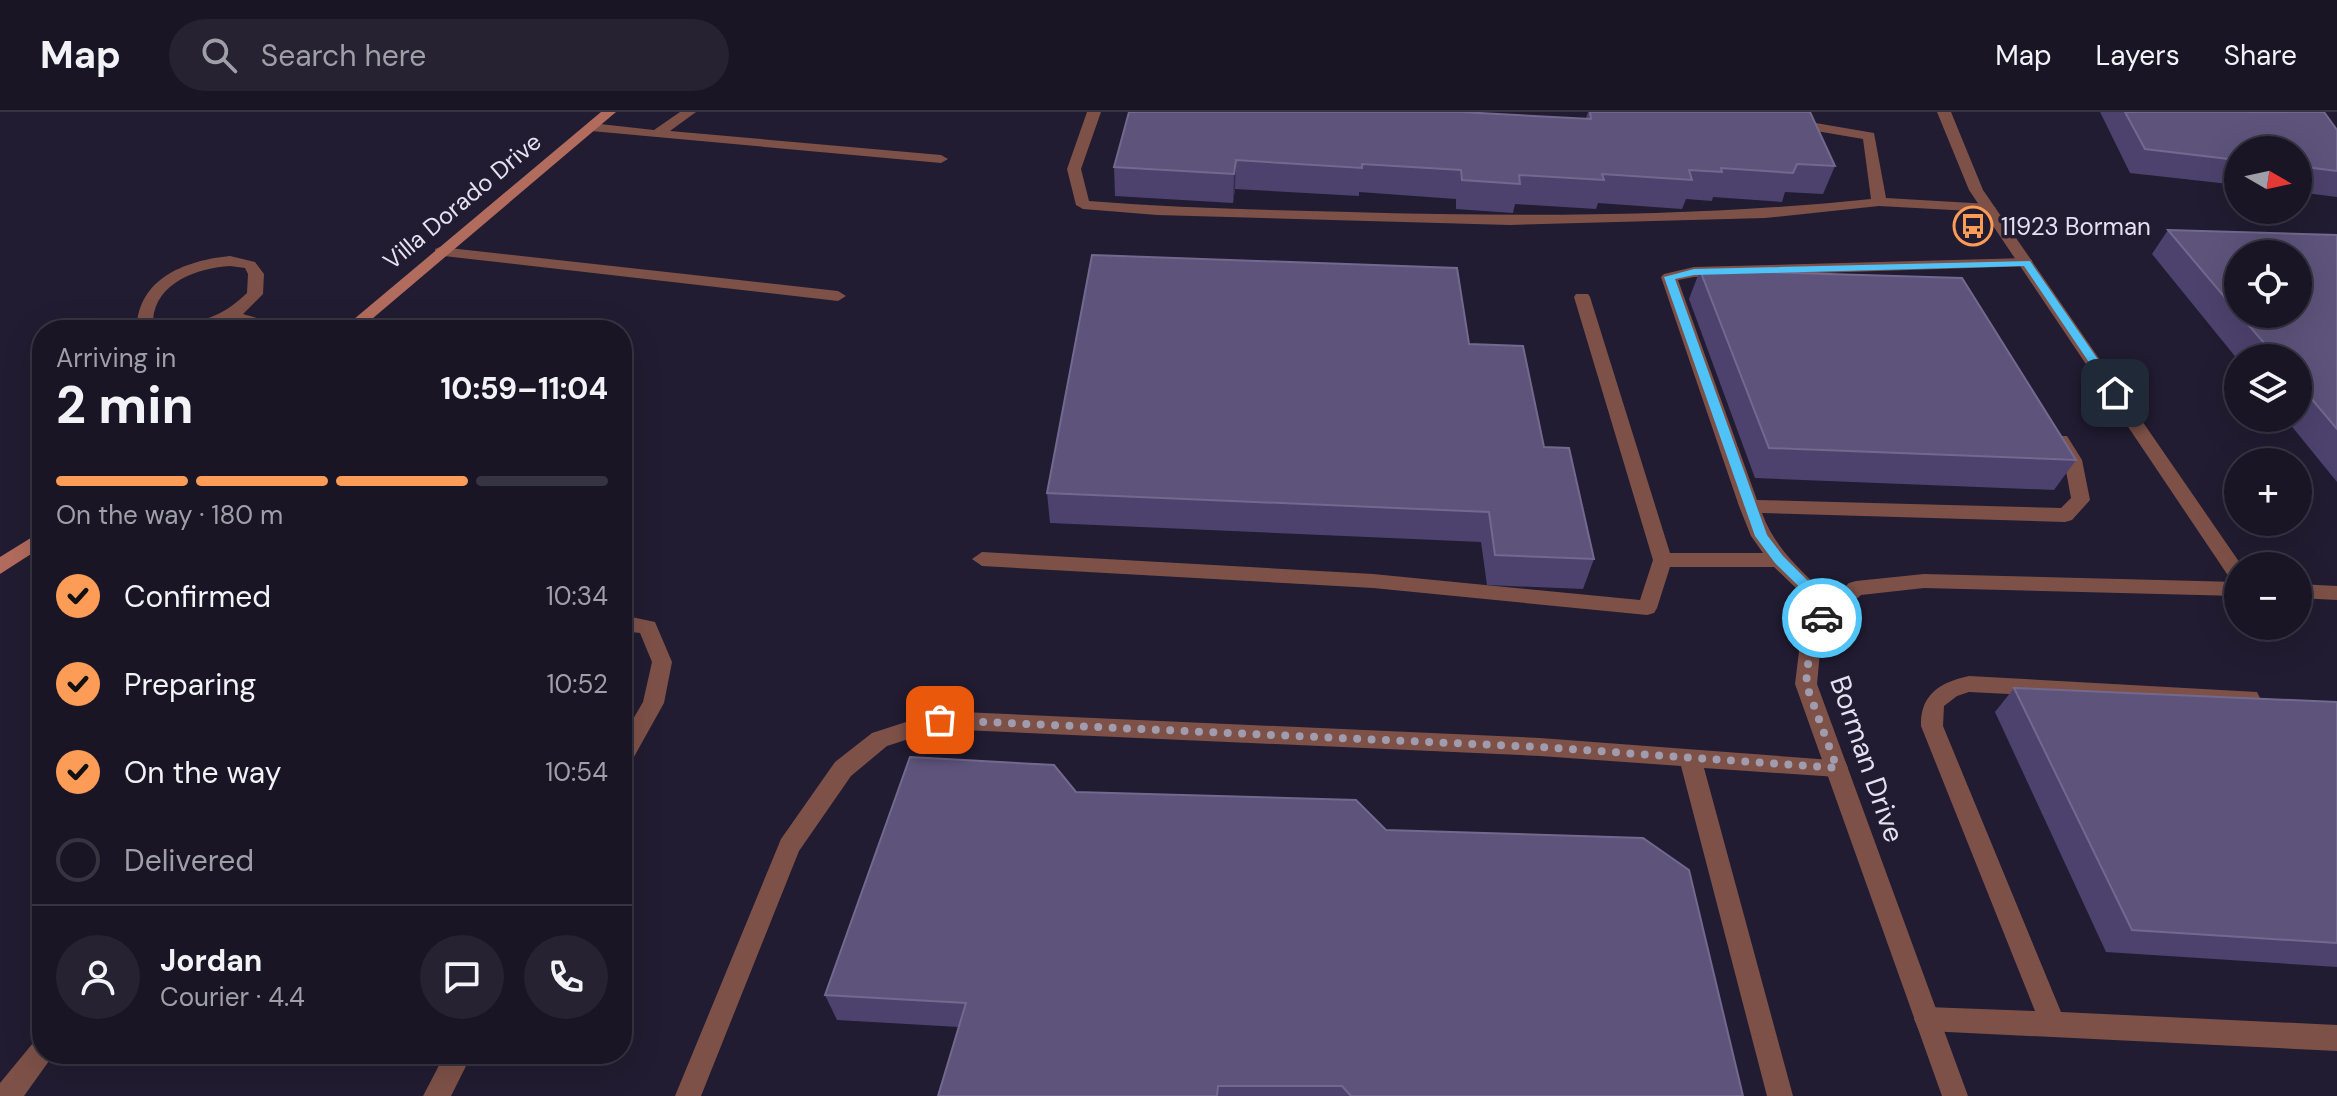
<!DOCTYPE html>
<html lang="en">
<head>
<meta charset="utf-8">
<style>
	body { margin:0; font-family:"DM Sans",sans-serif; background:#262232; color:#f1f3f6; height:100vh; display:flex; flex-direction:column; font-size:30px; white-space:nowrap }
	* { box-sizing:border-box; margin:0 }
	p { font-size:26px; color:#9f9fa7 }
	.icon { flex:none; width:44px; height:44px; fill:none; stroke:currentColor; stroke-width:2; stroke-linecap:round; stroke-linejoin:round }
	.map { position:relative; flex:1; overflow:hidden }
	.side { position:absolute; left:32px; top:208px; width:600px; height:744px; display:flex; flex-direction:column; background:#191525; border-radius:32px; box-shadow:0 8px 32px #0002,0 0 0 2px #373442 }
	.side>* { flex:none }
	.needle { width:52px; rotate:99deg }
	.buttons { position:absolute; left:2224px; top:24px; display:grid; gap:16px }
	.buttons a { display:grid; place-items:center; width:88px; height:88px; border-radius:50%; background:#191525; box-shadow:0 8px 32px #0002,0 0 0 2px #373442; font-size:40px }
	.pin { position:absolute; display:grid; place-items:center; width:68px; height:68px; color:#fff; margin:-34px; border-radius:16px; box-shadow:0 4px 12px #0006 }
	.courier { position:absolute; display:grid; place-items:center; width:80px; height:80px; margin:-40px; border:6px solid #4fc3f7; border-radius:50%; background:#fff; color:#222; box-shadow:0 2px 10px #0007 }
	.head em { font-style:normal; font-weight:700 }
	.head div { display:flex; flex-direction:column-reverse }
	.head { display:flex; align-items:center; justify-content:space-between; height:136px; padding:0 24px }
	h1 { font-size:52px; font-weight:700; line-height:60px }
	.bar { display:grid; grid-template-columns:repeat(4,1fr); gap:12px 8px; align-content:center; height:96px; padding:0 24px }
	.bar i { height:10px; border-radius:6px; background:#373442 }
	.bar .on { background:#fd9c56 }
	.bar p { grid-column:span 4 }
	.line { display:flex; align-items:center; gap:20px; padding:0 24px; border-top:2px solid #373442 }
	.line div { flex:1 }
	.round { display:grid; place-items:center; flex:none; width:84px; height:84px; border-radius:42px; background:#262232 }
	ol { padding:0 24px; list-style:none }
	li { display:flex; align-items:center; gap:24px; height:88px }
	li p { margin-inline-start:auto }
	li .icon { padding:8px; border-radius:50%; background:#fd9c56; color:#111; stroke-width:4 }
	li:last-child { color:#9f9fa7 }
	li i { width:44px; height:44px; border:4px solid #373442; border-radius:50% }
	header { display:flex; align-items:center; gap:48px; box-sizing:border-box; height:112px; padding:0 40px; background:#191525; border-bottom:2px solid #373442 }
	header strong { font-size:38px }
	nav { display:flex; gap:44px; margin-inline-start:auto; font-size:28px }
	.search { width:560px; height:72px; background:#262232; display:flex; align-items:center; gap:20px; box-sizing:border-box; padding:0 28px; border-radius:44px; color:#9f9fa7; font-size:30px }
	.map>svg:first-child { display:block }
	.lines { fill:none; stroke-linecap:round; stroke-linejoin:round }
	.lane { fill:#7d5148; fill-rule:evenodd }
	.street { fill:#7d5148; fill-rule:evenodd }
	.secondary { fill:#b26c5d; fill-rule:evenodd }
	.wall { fill:#4d426d; fill-rule:evenodd }
	.shaded-wall { fill:#352c4f }
	.building { fill:#5e537b; stroke:#73698e; stroke-width:2 }
	.route { fill:#4fc3f7 }
	.done { stroke:#a09cae; stroke-width:8; stroke-dasharray:0 14.4 }
	.labels { text-anchor:middle; dominant-baseline:central; stroke-width:7; stroke-linejoin:round; paint-order:stroke }
	.far-street-label { font-size:24px; fill:#e4e1f1; stroke:#211c31 }
	.far-poi-label { font-size:24px; fill:#e4e1f1; stroke:#211c31; text-anchor:start }
	.street-label { font-size:28px; fill:#e4e1f1; stroke:#211c31 }
</style>
</head>
<body>
<header>
<strong>Map</strong>
<div class="search"><svg class="icon" aria-label="search" viewBox="0 0 24 24"><circle cx="10" cy="10" r="6"/><path d="M15 15l6 6"/></svg>Search here</div>
<nav><a>Map</a><a>Layers</a><a>Share</a></nav>
</header>
<div class="map">
<svg width="2337" height="984" viewBox="0 0 2337 984">
	<rect width="100%" height="100%" fill="#211c31"/>
	<g class="lines">
		<g class="lane">
			<path d="M680,0H696L670,19L941,43L948,47L941,51L591,19L584,15L591,11L654,18Z"/>
			<path d="M1087,0H1101L1081,57L1089,89C1176,96 1263,98 1350,100C1524,105 1698,105 1871,87L1863,27L1787,14L1785,11L1792,7L1874,21L1886,86L1989,92L1996,96L1989,100L1879,94L1765,106L1510,113L1157,103L1083,97L1076,93L1067,57Z"/>
			<path d="M440,135L838,179L846,184L838,189L435,143V137Z"/>
			<path d="M2027,146L2032,148V154L1694,165L1678,168L1757,388L2061,396L2071,386L2064,348L2052,328L2055,324H2067L2082,348L2090,388L2072,408L2065,410L1762,401C1776,440 1808,465 1838,493L1841,498L1838,503H1824L1774,455H1670L1657,496L1654,501L1647,503L1373,476L982,454L972,447L982,440L1373,462L1640,488L1653,448L1574,185L1576,182H1588L1590,185L1670,441H1763L1751,424L1739,394L1661,165L1664,162L1694,155Z"/>
			<path d="M622,503L655,510L672,550L664,591L630,652L622,655V626L643,590L652,550L640,521L622,519Z"/>
			<path d="M1969,564L2257,580L2260,586L2257,592L2249,594L1969,580L1957,584L1944,594L1943,614L2061,900L2337,913V939L1927,919L1918,916L1914,907L1918,898L1927,895L2035,899L1921,614C1920,582 1941,570 1969,564Z"/>
			<path d="M940,599L1540,626L1845,649L1848,656L1845,663L1837,665L1704,656L1793,984H1767L1681,654L1540,644L940,617L887,634L851,664L799,739L701,984H675L781,727L835,650L872,621Z"/>
			<path d="M445,942H472L451,984H423Z"/>
		</g>
		<g class="street">
			<path d="M1937,0H1951L1983,78L2242,454H2238V484L1924,476L1861,483L1822,518L1817,572L1968,984H1942L1795,572L1802,515L1849,471L1856,469L1924,462L2237,470L2231,468L1969,78Z"/>
			<path d="M230,144L255,150L264,162L263,182L243,202L288,215L290,218H265L233,209L211,218L139,215L137,212C141,164 189,148 230,144ZM230,154L245,156L248,162L247,181C218,209 193,214 153,208C156,170 198,156 230,154Z"/>
			<path d="M2298,472L2337,474V488L2298,486Z"/>
			<path d="M42,927V942H54L24,984H0V971L33,931Z"/>
		</g>
		<g class="secondary">
			<path d="M601,0H616L359,218H341Z"/>
			<path d="M42,419V435L0,462V445Z"/>
		</g>
	</g>
	<g class="wall">
		<path d="M1588,0H1695L1835,54L1823,82L1785,80L1782,90L1713,85L1712,89L1686,87L1682,97L1598,91L1596,97L1515,92L1513,101L1456,97V87L1359,80V84L1235,77L1233,91L1115,84L1114,55L1586,6Z"/>
		<path d="M2100,0H2324L2337,18V85L2298,80V38H2238V73L2130,61Z"/>
		<path d="M2168,118L2337,123V370L2285,306H2298V246H2238V248L2152,142ZM2238,142L2298,202H2238Z"/>
		<path d="M1700,158L2076,348L2054,378L1755,366L1689,187Z"/>
		<path d="M1469,232L1544,335L1594,447L1583,477L1487,473L1481,430L1050,411L1047,381Z"/>
		<path d="M2014,576L2337,590V855L2106,840L1995,600Z"/>
		<path d="M1076,680L1386,718L1743,984H938L959,915L837,908L825,883Z"/>
	</g>
	<path class="shaded-wall" d="M1236,48L1235,77L1233,91L1234,62Z"/>
	<g class="building">
		<path d="M1129,0H1461L1591,7L1590,0H1810L1835,54L1797,52L1793,61L1721,56L1722,60L1689,58L1692,68L1602,62L1604,68L1519,63L1520,72L1462,68L1461,58L1362,52V56L1236,48L1234,62L1114,55Z"/>
		<path d="M2125,0H2324L2337,18V59L2298,54V38H2238V48L2145,37Z"/>
		<path d="M2168,118L2337,123V317L2298,271V246H2277L2239,202H2298V142H2238V201Z"/>
		<path d="M1092,143L1457,156L1469,232L1523,234L1544,335L1569,336L1594,447L1495,443L1489,400L1047,381Z"/>
		<path d="M1700,158L1962,166L2076,348L1769,336Z"/>
		<path d="M2014,576L2337,590V831L2132,818Z"/>
		<path d="M910,645L1054,653L1076,680L1356,688L1386,718L1643,726L1689,758L1743,984H1351L1342,974H1218L1217,984H938L966,891L825,883Z"/>
	</g>
	<path class="route" d="M2030,149L2119,278V283H2111L2024,154L1694,163L1675,167L1767,423L1783,444L1837,498L1827,509H1817L1815,506L1822,497L1775,451L1755,424L1664,165L1694,157Z"/>
	<g class="lines">
		<path class="done" d="M940,608L1540,635L1837,656L1806,572L1812,515L1822,506"/>
	</g>
	<defs>
		<g id="bus-ring" transform="scale(2)"><circle r="9.5" fill="#211c31" stroke="#fd9c56" stroke-width="1.5"/><path d="M-5-6H5V4H4V6H2V4H-2V6H-4V4H-5ZM-3.5-4V0h7V-4ZM-3.5 1.2v1.5H-2V1.2ZM2 1.2v1.5H3.5V1.2Z" fill="#fd9c56"/></g>
	</defs>
	<g fill-rule="evenodd">
		<use href="#bus-ring" x="1973" y="114"/>
	</g>
	<g class="labels">
		<g class="far-street-label">
			<text transform="translate(462 89) rotate(-40)">Villa Dorado Drive</text>
		</g>
		<g class="far-poi-label">
			<text x="2001" y="114">11923 Borman</text>
		</g>
		<g class="street-label">
			<text transform="translate(1867 647) rotate(71)">Borman Drive</text>
		</g>
	</g>
</svg>
<div class="buttons">
<a><svg class="needle" viewBox="-14 -14 28 28"><path d="M0-13l5 13h-10z" fill="#e53935"/><path d="M0 13l5-13h-10z" fill="#9f9fa7"/></svg></a>
<a><svg class="icon" aria-label="locate" viewBox="0 0 24 24"><circle cx="12" cy="12" r="6"/><path d="M12 2v4M12 18v4M2 12h4M18 12h4"/></svg></a>
<a><svg class="icon" aria-label="layers" viewBox="0 0 24 24"><path d="M12 4l9 5-9 5-9-5zM3 14l9 5 9-5"/></svg></a>
<a>+</a>
<a>−</a>
</div>
<div class="pin" style="left:940px;top:608px;background:#ea580c"><svg class="icon" aria-label="bag" viewBox="0 0 24 24"><path d="M5 8h14l-1 12H6zM9 8a3 3 0 0 1 6 0"/></svg></div>
<div class="pin" style="left:2115px;top:281px;background:#1f2937"><svg class="icon" aria-label="home" viewBox="0 0 24 24"><path d="M3 11l9-7 9 7M6 9v11h12V9"/></svg></div>
<div class="courier" style="left:1822px;top:506px"><svg class="icon" aria-label="car" viewBox="0 0 24 24"><path d="M5 17H2v-5l4-1 3-4h7l3 4 3 1v5h-3M9 17h6M6 11h13"/><circle cx="7" cy="17" r="2"/><circle cx="17" cy="17" r="2"/></svg></div>
<section class="side">
<div class="head"><div><h1>2 min</h1><p>Arriving in</p></div><em>10:59–11:04</em></div>
<div class="bar"><i class="on"></i><i class="on"></i><i class="on"></i><i></i><p>On the way · 180 m</p></div>
<ol>
<li><svg class="icon" aria-label="check" viewBox="0 0 24 24"><path d="M5 12l5 5 9-10"/></svg>Confirmed<p>10:34</p></li>
<li><svg class="icon" aria-label="check" viewBox="0 0 24 24"><path d="M5 12l5 5 9-10"/></svg>Preparing<p>10:52</p></li>
<li><svg class="icon" aria-label="check" viewBox="0 0 24 24"><path d="M5 12l5 5 9-10"/></svg>On the way<p>10:54</p></li>
<li><i></i>Delivered</li>
</ol>
<div class="line" style="height:144px"><a class="round"><svg class="icon" aria-label="person" viewBox="0 0 24 24"><circle cx="12" cy="8" r="4"/><path d="M4 21q1-7 8-7t8 7"/></svg></a><div><b>Jordan</b><p>Courier · 4.4</p></div><a class="round"><svg class="icon" aria-label="chat" viewBox="0 0 24 24"><path d="M4 5h16v11H9l-5 4z"/></svg></a><a class="round"><svg class="icon" aria-label="phone" viewBox="0 0 24 24"><path d="M5 4h4l2 5-3 2q2 4 5 5l2-3 5 2v4C11 20 4 13 5 4z"/></svg></a></div>
</section>
</div>
</body>
</html>
